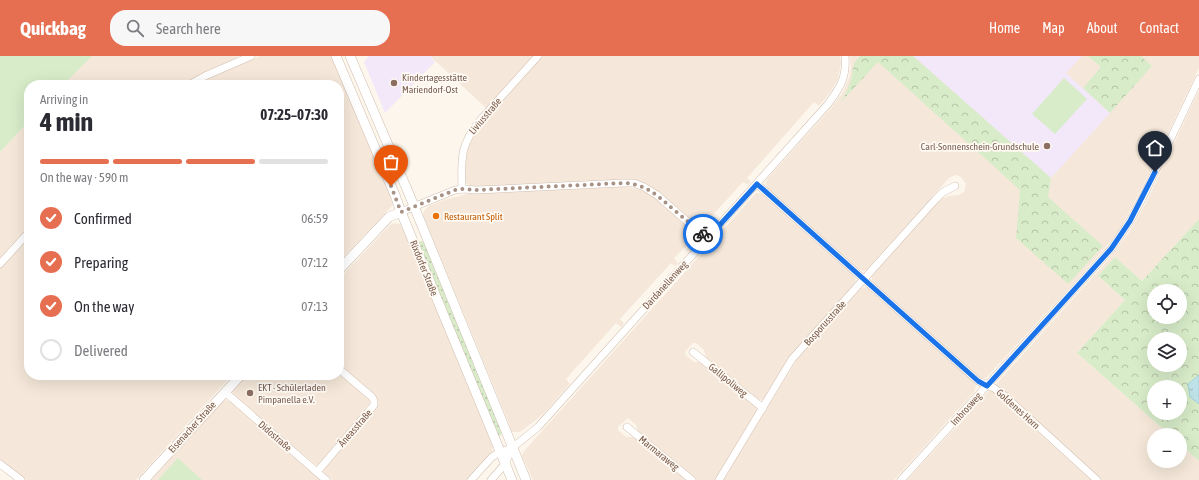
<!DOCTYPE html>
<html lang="en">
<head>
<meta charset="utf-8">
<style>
	body { margin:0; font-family:"Asap Condensed",sans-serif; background:#f7f7f7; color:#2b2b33; height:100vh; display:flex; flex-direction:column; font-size:15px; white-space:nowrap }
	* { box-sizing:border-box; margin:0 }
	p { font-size:13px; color:#7c7c81 }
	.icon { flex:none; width:22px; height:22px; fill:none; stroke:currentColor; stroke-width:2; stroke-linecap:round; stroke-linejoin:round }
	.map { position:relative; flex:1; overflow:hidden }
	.details { position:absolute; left:24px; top:24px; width:320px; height:300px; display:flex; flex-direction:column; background:#fff; border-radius:16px; box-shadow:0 4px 16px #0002 }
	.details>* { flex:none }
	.controls { position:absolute; left:1147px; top:228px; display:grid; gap:8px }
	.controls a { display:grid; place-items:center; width:40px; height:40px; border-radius:50%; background:#fff; box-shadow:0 4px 16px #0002; font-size:20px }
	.pin { position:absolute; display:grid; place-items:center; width:34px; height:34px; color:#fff; margin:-41px -17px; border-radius:50% 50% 50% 0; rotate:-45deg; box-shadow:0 0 4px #0007 }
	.pin .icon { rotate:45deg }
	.courier { position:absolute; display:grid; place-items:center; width:40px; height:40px; margin:-20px; border:3px solid #1a73e8; border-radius:50%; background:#fff; color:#222; box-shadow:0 1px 5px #0007 }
	.head em { font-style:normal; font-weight:700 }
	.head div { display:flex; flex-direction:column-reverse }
	.head { display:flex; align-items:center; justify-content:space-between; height:68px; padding:0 16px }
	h1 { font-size:26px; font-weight:700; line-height:30px }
	.bar { display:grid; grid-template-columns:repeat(4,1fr); gap:6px 4px; align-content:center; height:48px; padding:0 16px }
	.bar i { height:5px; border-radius:3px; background:#e1e1e2 }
	.bar .selected { background:#e76f51 }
	.bar p { grid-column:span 4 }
	ol { padding:0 16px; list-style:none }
	li { display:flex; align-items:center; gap:12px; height:44px }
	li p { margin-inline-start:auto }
	li .icon { padding:4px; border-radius:50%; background:#e76f51; color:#fff; stroke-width:4 }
	li:last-child { color:#7c7c81 }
	li i { width:22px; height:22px; border:2px solid #e1e1e2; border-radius:50% }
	header { display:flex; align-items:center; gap:24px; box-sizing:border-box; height:56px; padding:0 20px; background:#e76f51; color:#fff }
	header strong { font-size:19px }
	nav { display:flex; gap:22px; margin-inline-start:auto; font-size:14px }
	.search { width:280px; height:36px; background:#f7f7f7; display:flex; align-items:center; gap:10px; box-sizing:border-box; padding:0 14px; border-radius:16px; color:#7c7c81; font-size:15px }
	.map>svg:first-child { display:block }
	.residential { fill:#f5e8da }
	.education { fill:#f3e8fa }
	.grass { fill:url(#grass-dots) }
	.forest { fill:url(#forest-crowns); fill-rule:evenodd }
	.garden { fill:#d8ecc9 }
	.water { fill:url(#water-ripples); stroke:#a5d3da }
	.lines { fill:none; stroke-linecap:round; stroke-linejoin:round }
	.minor-casing { stroke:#d1beb0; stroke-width:8 }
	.tertiary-casing { stroke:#d1beb0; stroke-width:10 }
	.minor { stroke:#fff; stroke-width:7 }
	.tertiary { stroke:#fff; stroke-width:9 }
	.done { stroke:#a89285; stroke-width:4; stroke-dasharray:0 7.2 }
	.route { stroke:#1a73e8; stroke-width:5 }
	.education-dot { fill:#8d6e63; stroke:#fffaf3; stroke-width:1.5 }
	.food-dot { fill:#e8710a; stroke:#fffaf3; stroke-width:1.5 }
	.labels { text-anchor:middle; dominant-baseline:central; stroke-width:3.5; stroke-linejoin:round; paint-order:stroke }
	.education-label { font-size:10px; fill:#785e54; stroke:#fffaf3; text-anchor:start }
	.street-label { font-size:10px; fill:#7a5c4d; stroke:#fffaf3 }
	.food-label { font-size:10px; fill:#c56008; stroke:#fffaf3; text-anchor:start }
</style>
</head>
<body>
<header>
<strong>Quickbag</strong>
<div class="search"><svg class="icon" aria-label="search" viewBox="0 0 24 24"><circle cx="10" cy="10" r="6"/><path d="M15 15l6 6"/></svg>Search here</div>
<nav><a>Home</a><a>Map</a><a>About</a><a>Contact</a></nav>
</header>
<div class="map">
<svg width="1199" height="424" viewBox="0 0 1199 424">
	<defs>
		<pattern id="grass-dots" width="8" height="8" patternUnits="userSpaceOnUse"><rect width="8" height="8" fill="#d8ecc9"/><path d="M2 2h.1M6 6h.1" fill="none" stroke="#b4c2a5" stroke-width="1.8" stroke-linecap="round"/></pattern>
		<pattern id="forest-crowns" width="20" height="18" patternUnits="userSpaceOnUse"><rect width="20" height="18" fill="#d8ecc9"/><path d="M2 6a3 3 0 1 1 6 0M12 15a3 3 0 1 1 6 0" fill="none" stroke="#b4c2a5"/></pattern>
		<pattern id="water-ripples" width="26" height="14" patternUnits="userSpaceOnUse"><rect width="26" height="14" fill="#bfe3e8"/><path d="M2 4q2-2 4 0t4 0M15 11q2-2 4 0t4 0" fill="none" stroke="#a0bbbe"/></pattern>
	</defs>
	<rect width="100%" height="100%" fill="#fdf6ec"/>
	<g class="residential">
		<path d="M92,0H237L236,3L208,15L182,29H63Z"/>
		<path d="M260,0H332L392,141L390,142L393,148L391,151L339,206V29H196L220,17Z"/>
		<path d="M432,0H534L486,52L431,1Z"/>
		<path d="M543,0H840L841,7L838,23L831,35L819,50L814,46L747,122L751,126L748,129L743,126L709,163L713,168L705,177L659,136L646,129L472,131L466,127L465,123V97L473,77Z"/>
		<path d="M850,0H1199V12L1140,136L1119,175L1105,192L1071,230L986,322H982L979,321L874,227L872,224V220L873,217L941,143L948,140L959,139L964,136L966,128L961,121L956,119L949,122L868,213L864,215L858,213L767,132L766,127L767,123L832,51L843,36L849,22L851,11Z"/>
		<path d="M1199,34V163L1142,225L1115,201L1098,220L1125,244L1077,297L1170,379H1154V405H1180V388L1199,405V424H1102L998,332L996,328L1109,203L1128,178L1147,145Z"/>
		<path d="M29,65V170L0,202V96Z"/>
		<path d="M627,131L641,134L654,141L702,181L693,191L688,188L674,202L678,207L675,210L671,207L620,263L624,267L621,271L616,267L566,323L570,328L545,356L536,364L520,376H512L508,371L510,370L423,159L424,155L429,150L447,143L467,138Z"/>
		<path d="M756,137H759L763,138L853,218L855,222L856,225L854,229L763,344L757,343L706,302L704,294L696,287H693L685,296L686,299L694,306H701L756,351L757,352L756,356L715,424H697L638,376L636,369L628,362L618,371V374L626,381H633L687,424H533L522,400L523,397L525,394Z"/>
		<path d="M395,167L399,168L402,170L493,389L492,396L488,401L467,424H332L323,416L324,413L375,353L378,347L376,340L339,308V223L390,169Z"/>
		<path d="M29,180V319H232L136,424H27L0,404V212Z"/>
		<path d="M865,231L869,233L974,326L976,330L974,336L894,424H723L796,305L859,233Z"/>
		<path d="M339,317L369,343L370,347L319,408L316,409L235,341L233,337L234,333L247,319H339Z"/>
		<path d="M990,334L995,335L1036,371L1033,372L1092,424H907Z"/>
		<path d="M226,344L230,345L322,424H151L222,346Z"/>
	</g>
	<g class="education">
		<path d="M369,0H432L431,2L435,6L385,57L364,6Z"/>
		<path d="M913,0H1082L1066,17L1110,57L1051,122Z"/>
	</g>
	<path class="grass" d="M420,185H422L424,187L503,377L497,382L417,186Z"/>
	<g class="forest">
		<path d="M860,0H913L1051,122L1048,141L1103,190L1068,228L1016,182L1020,134L878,6L841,46L846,37L851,24L854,7Z"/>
		<path d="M1088,0H1141L1152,10L1110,57L1083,32L1101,11Z"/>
		<path d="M1199,163V405L1180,388V379H1170L1077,297L1125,244L1098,220L1115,201L1142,225ZM1154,235H1180V261H1154ZM1154,283H1180V309H1154ZM1154,331H1180V357H1154Z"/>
	</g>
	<g class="garden">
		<path d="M0,0H92L63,29H29V65L0,96Z"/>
		<path d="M1064,22L1087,43L1055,78L1032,58Z"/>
		<path d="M178,402L202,424H158Z"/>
	</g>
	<path class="water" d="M1199,319V348L1190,341L1188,328Z"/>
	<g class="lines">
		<g class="minor-casing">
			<g id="minor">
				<path d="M189,29L205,20L251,0"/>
				<path d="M757,128L978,325L994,332L1006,341L1097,424"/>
				<path d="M462,133C461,101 460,88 482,62L538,0"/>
				<path d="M401,156L455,134L462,133L477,134L624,127H634L644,131L657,139L707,183"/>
				<path d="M0,208L29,176"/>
				<path d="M693,296L763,352"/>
				<path d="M225,336L326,424"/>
				<path d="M627,371L692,424"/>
				<path d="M0,408L21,424"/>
				<path d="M317,416L374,349V345L372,341L339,313"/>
				<path d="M471,424L492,401L500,396L512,392L538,371L828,48C840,32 847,21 845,0"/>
				<path d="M491,424L505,408L512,392"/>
				<path d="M719,424L792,303L935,144L943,136L955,130"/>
				<path d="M901,424L1111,193L1130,165L1143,141L1199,23"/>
			</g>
		</g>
		<g class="tertiary-casing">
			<g id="tertiary">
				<path d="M336,0L395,139L401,156L512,424"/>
				<path d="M350,0L409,138L526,424"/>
				<path d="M339,214L389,161L401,156"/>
				<path d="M144,424L241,319"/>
			</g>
		</g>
		<use href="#minor" class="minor"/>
		<use href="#tertiary" class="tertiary"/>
	</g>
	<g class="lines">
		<path class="done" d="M391,130L401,156L455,134L462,133L477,134L624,127C646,128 658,140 674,154C684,162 693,170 703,178"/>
		<path class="route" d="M703,178L707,183L757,128L978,325L987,330L1111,193L1130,165L1155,116"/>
	</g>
	<g class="education-dot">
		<circle cx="394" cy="27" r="4"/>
		<circle cx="1047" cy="90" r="4"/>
		<circle cx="250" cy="337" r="4"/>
	</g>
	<circle class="food-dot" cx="436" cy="160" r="4"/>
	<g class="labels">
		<g class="education-label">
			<text x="402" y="21">Kindertagesstätte<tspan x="402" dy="12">Mariendorf-Ost</tspan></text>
			<text x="1039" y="90" text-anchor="end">Carl-Sonnenschein-Grundschule</text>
			<text x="258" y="331">EKT - Schülerladen<tspan x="258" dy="12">Pimpanella e.V.</tspan></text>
		</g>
		<g class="street-label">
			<text transform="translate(485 60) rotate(-50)">Liviusstraße</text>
			<text transform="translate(424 212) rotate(68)">Rixdorfer Straße</text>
			<text transform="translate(665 229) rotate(-48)">Dardanellenweg</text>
			<text transform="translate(825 267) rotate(-48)">Bosporusstraße</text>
			<text transform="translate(728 324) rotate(39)">Gallipoliweg</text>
			<text transform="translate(966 353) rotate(-48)">Imbrosweg</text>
			<text transform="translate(1018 353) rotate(42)">Goldenes Horn</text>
			<text transform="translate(192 371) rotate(-48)">Eisenacher Straße</text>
			<text transform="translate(355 372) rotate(-49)">Äneasstraße</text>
			<text transform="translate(275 380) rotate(41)">Didostraße</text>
			<text transform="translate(659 397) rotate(39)">Marmaraweg</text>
		</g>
		<g class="food-label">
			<text x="444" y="160">Restaurant Split</text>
		</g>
	</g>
</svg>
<div class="controls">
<a><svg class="icon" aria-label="locate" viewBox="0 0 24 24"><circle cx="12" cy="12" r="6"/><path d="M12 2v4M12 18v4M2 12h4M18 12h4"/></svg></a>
<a><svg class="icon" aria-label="layers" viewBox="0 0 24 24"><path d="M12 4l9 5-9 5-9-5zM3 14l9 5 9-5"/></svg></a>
<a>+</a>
<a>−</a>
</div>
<div class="pin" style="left:391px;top:130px;background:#ea580c"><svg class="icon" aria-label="bag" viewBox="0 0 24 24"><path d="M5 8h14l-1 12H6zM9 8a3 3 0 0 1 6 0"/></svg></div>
<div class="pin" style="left:1155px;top:116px;background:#1f2937"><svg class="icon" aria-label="home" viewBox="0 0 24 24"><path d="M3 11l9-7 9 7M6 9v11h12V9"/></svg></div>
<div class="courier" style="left:703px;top:178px"><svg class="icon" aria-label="bike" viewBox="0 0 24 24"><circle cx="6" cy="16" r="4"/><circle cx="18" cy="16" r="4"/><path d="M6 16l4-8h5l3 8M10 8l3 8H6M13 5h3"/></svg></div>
<section class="details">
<div class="head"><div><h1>4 min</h1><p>Arriving in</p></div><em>07:25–07:30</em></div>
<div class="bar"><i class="selected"></i><i class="selected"></i><i class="selected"></i><i></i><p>On the way · 590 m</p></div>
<ol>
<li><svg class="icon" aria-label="check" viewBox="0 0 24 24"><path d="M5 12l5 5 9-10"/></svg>Confirmed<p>06:59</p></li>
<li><svg class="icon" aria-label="check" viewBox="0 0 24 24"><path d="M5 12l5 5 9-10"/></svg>Preparing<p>07:12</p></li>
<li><svg class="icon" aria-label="check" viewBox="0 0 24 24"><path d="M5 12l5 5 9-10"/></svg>On the way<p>07:13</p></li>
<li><i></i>Delivered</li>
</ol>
</section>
</div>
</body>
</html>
